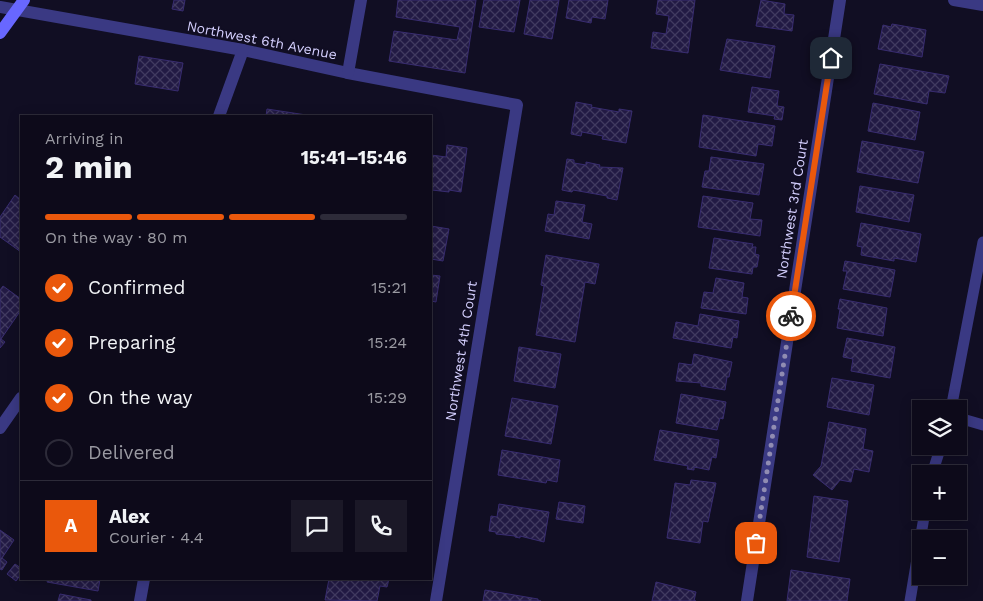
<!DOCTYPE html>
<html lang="en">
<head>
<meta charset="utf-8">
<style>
	body { margin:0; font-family:"Work Sans",sans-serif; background:#1b1827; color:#f1f3f6; height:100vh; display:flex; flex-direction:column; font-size:19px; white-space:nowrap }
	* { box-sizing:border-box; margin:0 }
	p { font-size:16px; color:#9a9aa2 }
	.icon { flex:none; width:28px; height:28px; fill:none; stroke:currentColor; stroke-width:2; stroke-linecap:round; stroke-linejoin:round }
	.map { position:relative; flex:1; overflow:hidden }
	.side { position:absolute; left:20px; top:115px; width:412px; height:465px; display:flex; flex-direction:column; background:#0d0a1a; border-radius:0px; box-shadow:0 2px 12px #0003,0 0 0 1px #2d2b39 }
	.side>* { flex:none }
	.tools { position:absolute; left:912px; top:400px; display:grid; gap:10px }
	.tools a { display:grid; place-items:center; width:55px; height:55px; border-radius:0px; background:#0d0a1a; box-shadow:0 2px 12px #0003,0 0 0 1px #2d2b39; font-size:25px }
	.pin { position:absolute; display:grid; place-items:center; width:42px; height:42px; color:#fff; margin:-21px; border-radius:10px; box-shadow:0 2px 8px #0006 }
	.courier { position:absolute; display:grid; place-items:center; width:50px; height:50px; margin:-25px; border:4px solid #ea580c; border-radius:50%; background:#fff; color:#222; box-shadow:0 1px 6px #0007 }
	.head em { font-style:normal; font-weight:700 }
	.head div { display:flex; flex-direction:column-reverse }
	.head { display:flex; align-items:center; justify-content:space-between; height:85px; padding:0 25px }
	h1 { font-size:32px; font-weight:700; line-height:38px }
	.bar { display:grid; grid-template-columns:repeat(4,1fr); gap:8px 5px; align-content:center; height:60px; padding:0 25px }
	.bar i { height:6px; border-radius:4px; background:#2d2b39 }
	.bar .current { background:#ea580c }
	.bar p { grid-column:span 4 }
	.line { display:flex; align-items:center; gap:12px; padding:0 25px; border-top:1px solid #2d2b39 }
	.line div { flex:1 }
	.round { display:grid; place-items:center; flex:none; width:52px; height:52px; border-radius:0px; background:#1b1827 }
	ol { padding:0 25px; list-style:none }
	li { display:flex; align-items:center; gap:15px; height:55px }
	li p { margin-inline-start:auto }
	li .icon { padding:5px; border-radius:50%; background:#ea580c; color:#fff; stroke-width:4 }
	li:last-child { color:#9a9aa2 }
	li i { width:28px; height:28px; border:2px solid #2d2b39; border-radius:50% }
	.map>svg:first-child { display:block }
	.building { fill:url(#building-cross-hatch); stroke:#382c70 }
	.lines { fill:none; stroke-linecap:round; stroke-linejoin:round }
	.lane { stroke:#3a3983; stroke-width:11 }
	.street { stroke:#3a3983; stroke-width:12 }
	.secondary { stroke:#6867ff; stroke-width:12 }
	.done { stroke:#908cb2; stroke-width:5; stroke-dasharray:0 9 }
	.route { stroke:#ea580c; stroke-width:6 }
	.labels { text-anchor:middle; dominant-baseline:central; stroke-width:4; stroke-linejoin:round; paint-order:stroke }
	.street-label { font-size:14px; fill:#d5d0ff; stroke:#110e23 }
</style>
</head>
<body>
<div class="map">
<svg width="983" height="601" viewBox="0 0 983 601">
	<defs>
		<pattern id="building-cross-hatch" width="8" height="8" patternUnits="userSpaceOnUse" patternTransform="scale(1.25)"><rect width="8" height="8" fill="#221a44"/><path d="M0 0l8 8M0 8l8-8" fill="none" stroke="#413a60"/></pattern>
	</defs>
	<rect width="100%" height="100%" fill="#110e23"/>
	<g class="building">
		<path d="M174,0H185L183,11L172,9Z"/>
		<path d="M398,0H476L465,73L389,61L394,31L457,40L460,27L396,17Z"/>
		<path d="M484,0H520L514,32L479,27Z"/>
		<path d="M530,0H559L552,39L524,34Z"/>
		<path d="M569,0H608L605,19L592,17L591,23L566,18Z"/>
		<path d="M658,0H695L688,53L651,48L653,32L666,34L669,16L656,14Z"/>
		<path d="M761,0L785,4L784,14L794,15L792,31L756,26Z"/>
		<path d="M892,24L926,30L922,57L878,49L883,25L891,27Z"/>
		<path d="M727,39L775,46L770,78L720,70Z"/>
		<path d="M139,56L183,63L178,91L135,84Z"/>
		<path d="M880,64L949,76L945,93L929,91L927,104L874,94Z"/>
		<path d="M752,87L779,91L777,106L784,107L782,120L774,119L775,116L748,112Z"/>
		<path d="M576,102L592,105L591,107L619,112V109L632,111L626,143L602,139L603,136L582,132L581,136L571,134Z"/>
		<path d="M873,103L920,112L915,140L868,131Z"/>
		<path d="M267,109L313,116H266Z"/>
		<path d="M703,115L775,126L772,146L758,144L756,156L699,147Z"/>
		<path d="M862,141L924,152L918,183L857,172Z"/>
		<path d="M447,145L467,148L461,192L449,190V192L432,190L433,188L431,187V155L446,157Z"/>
		<path d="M711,157L764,164L759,195L702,187L705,171H709Z"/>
		<path d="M567,159L574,160V163L586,165V162L600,165L599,167L623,168L617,200L607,198V196L573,190L572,192L562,190Z"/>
		<path d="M860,186L914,195L909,222L856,212Z"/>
		<path d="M15,195L21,200V252L0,237V217Z"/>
		<path d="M703,196L753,203L750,219L762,220L760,236L698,227Z"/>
		<path d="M556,201L585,205L582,222L592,224L589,239L545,231L548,214L554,215Z"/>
		<path d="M861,223L921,234L916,262L894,258V261L861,255L862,247L857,246Z"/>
		<path d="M431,226L449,229L443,261L431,259Z"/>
		<path d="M714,238L753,244L752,247H756L755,254L759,255L757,267H753L752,274L709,268Z"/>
		<path d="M546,255L599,264L595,284L585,282L575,342L536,335L544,286L541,285Z"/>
		<path d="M845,261L895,270L890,297L843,289L847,271H843Z"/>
		<path d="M431,275L440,276L436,302L431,301Z"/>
		<path d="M716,278L744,283L742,297L748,298L746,314L701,308L704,292L713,293Z"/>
		<path d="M3,286L21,299V310L1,339L5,342L0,348V290Z"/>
		<path d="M840,299L887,308L883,336L837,328L840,309H838Z"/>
		<path d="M700,314L739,321L737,338L733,337L731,348L673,338L676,322L698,326Z"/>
		<path d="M847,338L895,347L890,378L851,371L853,359L843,357Z"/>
		<path d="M519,347L561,354L555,388L514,381Z"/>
		<path d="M694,354L732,362L729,377H727L725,390L701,386V383L676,381L679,363L692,365Z"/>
		<path d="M832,378L874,385L869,415L827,407Z"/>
		<path d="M681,394L726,402L723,419L720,418L717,430L676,423Z"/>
		<path d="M512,398L558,406L551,444L505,436Z"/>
		<path d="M829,422L866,429L863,449L873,451L869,472L854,469L851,482L840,480L832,490L813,475L821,466Z"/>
		<path d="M660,430L719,440L716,458L712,457L709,470L694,467V470L687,469L688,466L654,460Z"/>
		<path d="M502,450L560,460L557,482L547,480L546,483L498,475Z"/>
		<path d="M691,480L716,483L708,522L703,521L700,543L667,538L675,483L690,485Z"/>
		<path d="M814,496L848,501L839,562L807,557Z"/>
		<path d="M559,502L585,506L583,523L556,519Z"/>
		<path d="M499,504L549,512L544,542L520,536V538L515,537V536L496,534V532L489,531L491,516L497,517Z"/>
		<path d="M0,530L14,540L2,558L7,562L2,570L0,569Z"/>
		<path d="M15,564L21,568V574L16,581L7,574Z"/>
		<path d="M791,570L850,579L847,601H787Z"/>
		<path d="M48,579H100L98,591L47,582Z"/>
		<path d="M329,579H389L387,587L380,586L377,601L325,600Z"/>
		<path d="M656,582L696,592L694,601H696H652Z"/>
		<path d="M485,590L538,599V601H541H483Z"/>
		<path d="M60,594L91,600V601H58Z"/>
	</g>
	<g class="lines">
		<g class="lane">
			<path d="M951,409L983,242"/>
			<path d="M959,418L983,425"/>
			<path d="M932,474L941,446"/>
			<path d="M910,601L925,511"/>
		</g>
		<g class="street">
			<path d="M954,0L983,5"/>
			<path d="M0,7L243,50L348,73L517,105L436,601"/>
			<path d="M348,73L361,0"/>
			<path d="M219,116L243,50"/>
			<path d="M0,428L21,398"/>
			<path d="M140,601L144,579"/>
			<path d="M747,601L840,0"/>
		</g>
		<path class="secondary" d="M0,33L24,0"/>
	</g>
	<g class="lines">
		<path class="done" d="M756,543L791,316"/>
		<path class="route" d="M791,316L831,58"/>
	</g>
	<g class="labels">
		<g class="street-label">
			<text transform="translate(262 40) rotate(11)">Northwest 6th Avenue</text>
			<text transform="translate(792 209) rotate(-81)">Northwest 3rd Court</text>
			<text transform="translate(461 351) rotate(-81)">Northwest 4th Court</text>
		</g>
	</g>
</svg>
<div class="tools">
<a><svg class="icon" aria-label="layers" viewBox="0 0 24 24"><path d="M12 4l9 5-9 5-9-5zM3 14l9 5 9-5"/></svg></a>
<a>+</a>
<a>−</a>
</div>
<div class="pin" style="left:756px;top:543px;background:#ea580c"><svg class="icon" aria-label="bag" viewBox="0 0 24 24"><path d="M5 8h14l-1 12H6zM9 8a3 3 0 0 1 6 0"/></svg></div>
<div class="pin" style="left:831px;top:58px;background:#1f2937"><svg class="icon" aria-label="home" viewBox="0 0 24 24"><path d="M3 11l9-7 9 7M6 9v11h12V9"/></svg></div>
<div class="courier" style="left:791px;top:316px"><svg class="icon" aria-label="bike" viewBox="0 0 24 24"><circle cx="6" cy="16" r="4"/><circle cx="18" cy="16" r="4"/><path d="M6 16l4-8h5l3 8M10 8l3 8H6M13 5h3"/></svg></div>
<section class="side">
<div class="head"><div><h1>2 min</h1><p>Arriving in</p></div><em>15:41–15:46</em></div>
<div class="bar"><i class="current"></i><i class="current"></i><i class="current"></i><i></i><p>On the way · 80 m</p></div>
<ol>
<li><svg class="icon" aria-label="check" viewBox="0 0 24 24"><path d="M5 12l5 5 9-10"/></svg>Confirmed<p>15:21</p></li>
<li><svg class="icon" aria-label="check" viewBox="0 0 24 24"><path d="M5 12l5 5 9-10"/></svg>Preparing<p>15:24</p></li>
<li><svg class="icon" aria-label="check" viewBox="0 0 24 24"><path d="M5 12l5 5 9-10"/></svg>On the way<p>15:29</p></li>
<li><i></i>Delivered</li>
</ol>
<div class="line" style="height:90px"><b class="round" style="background:#ea580c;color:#fff">A</b><div><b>Alex</b><p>Courier · 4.4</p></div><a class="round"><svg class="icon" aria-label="chat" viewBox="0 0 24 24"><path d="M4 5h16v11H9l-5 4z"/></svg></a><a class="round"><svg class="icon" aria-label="phone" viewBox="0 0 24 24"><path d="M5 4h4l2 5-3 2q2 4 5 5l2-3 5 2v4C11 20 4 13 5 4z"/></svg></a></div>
</section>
</div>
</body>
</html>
